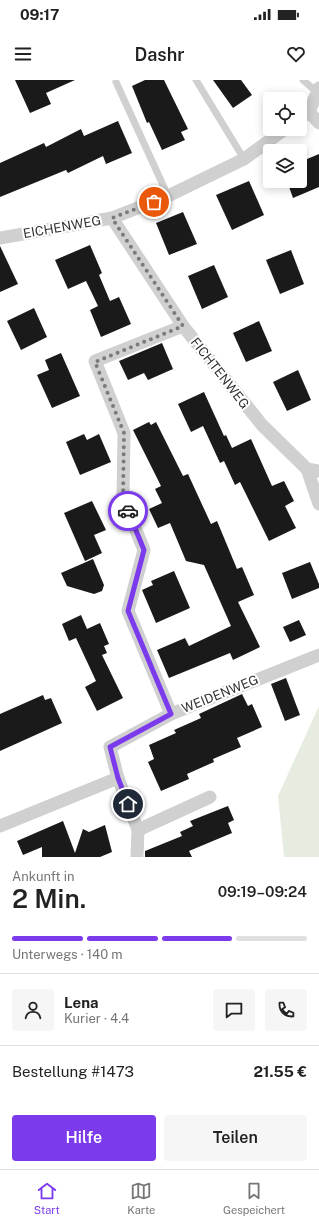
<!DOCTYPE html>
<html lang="de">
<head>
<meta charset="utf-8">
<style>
	body { margin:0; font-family:"Public Sans",sans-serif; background:#f6f6f6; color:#222; height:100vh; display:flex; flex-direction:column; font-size:15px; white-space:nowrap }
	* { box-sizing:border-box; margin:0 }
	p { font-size:13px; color:#767676 }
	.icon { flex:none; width:22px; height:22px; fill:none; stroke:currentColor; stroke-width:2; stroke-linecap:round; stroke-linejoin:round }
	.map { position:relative; height:777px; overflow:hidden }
	.side { display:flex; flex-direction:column; background:#fff; flex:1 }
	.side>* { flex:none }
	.controls { position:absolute; left:263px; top:12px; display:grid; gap:8px }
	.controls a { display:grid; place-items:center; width:44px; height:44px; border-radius:4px; background:#fff; box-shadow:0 2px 10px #0003; font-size:20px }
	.pin { position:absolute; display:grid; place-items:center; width:34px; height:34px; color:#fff; margin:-17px; border:2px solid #fff; border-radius:50%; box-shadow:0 1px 4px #0007 }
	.courier { position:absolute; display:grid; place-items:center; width:40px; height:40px; margin:-20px; border:3px solid #7c3aed; border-radius:50%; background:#fff; color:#222; box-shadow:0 1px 5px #0007 }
	.summary em { font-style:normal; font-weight:600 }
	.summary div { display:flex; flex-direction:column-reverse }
	.summary { display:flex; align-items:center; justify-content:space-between; height:68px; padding:0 12px }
	h1 { font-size:26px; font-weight:600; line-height:30px }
	.bar { display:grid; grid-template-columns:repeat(4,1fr); gap:6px 4px; align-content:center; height:48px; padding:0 12px }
	.bar i { height:5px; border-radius:3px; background:#e0e0e0 }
	.bar .selected { background:#7c3aed }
	.bar p { grid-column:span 4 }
	.line { display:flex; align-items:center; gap:10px; padding:0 12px; border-top:1px solid #e0e0e0 }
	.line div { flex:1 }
	.round { display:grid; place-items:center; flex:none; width:42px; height:42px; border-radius:4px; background:#f6f6f6 }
	.primary-button { display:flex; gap:8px; margin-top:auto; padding:8px 12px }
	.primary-button a { flex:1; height:46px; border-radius:4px; background:#7c3aed; color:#fff; font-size:16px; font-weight:600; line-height:46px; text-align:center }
	.primary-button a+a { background:#f6f6f6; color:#222 }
	.status { display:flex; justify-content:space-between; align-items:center; height:28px; padding:0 20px; background:#fff; direction:ltr }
	.status svg { height:11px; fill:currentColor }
	header { display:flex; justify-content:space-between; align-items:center; height:52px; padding:0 12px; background:#fff; font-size:18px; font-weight:600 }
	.dock { display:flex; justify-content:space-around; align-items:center; height:56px; border-top:1px solid #e0e0e0; background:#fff; font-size:11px; color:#767676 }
	.dock a { display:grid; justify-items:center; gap:2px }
	.dock .selected { color:#7c3aed }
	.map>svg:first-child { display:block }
	.green { fill:#e6ecdf }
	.building { fill:#1a1a1a }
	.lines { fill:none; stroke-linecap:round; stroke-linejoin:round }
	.service { stroke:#d0d0d0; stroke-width:7 }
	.minor { stroke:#d0d0d0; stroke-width:13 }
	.done { stroke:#7a7a7a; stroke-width:4; stroke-dasharray:0 7.2 }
	.route { stroke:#7c3aed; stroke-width:5 }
	.labels { text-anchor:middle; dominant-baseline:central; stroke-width:4; stroke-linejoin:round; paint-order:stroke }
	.street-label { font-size:13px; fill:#333; stroke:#fff }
</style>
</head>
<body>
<div class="status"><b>09:17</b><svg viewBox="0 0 49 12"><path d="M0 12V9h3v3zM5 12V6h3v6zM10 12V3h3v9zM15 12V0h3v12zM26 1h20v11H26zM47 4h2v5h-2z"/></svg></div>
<header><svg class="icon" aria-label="menu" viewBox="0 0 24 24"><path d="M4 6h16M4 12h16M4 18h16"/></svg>Dashr<svg class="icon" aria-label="heart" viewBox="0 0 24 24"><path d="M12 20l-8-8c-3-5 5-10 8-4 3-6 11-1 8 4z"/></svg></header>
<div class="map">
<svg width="319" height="777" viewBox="0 0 319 777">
	<rect width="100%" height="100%" fill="#fff"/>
	<path class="green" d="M319,626V777H284L278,716Z"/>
	<g class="building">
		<path d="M15,0H75L46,13L51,24L30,33Z"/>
		<path d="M145,0H164L188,49L181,52L185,60L162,70L149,42L147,43L132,6Z"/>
		<path d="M213,0H241L252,15L233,28Z"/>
		<path d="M118,41L132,73L106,84L103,76L68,93L66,90L0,117V83L44,63L46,67L81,49L84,56Z"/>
		<path d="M319,74V107L293,118L287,101H300V82Z"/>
		<path d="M249,101L264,135L232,150L216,115Z"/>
		<path d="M183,132L197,164L169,175L156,143Z"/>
		<path d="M90,165L102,193L99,195L110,221L119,217L131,244L101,257L90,230L98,226L86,201L68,209L55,180Z"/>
		<path d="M0,166L18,204L0,212Z"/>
		<path d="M291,170L304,204L280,214L266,180Z"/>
		<path d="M214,185L228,217L202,229L188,196Z"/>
		<path d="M34,228L47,257L21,270L7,241Z"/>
		<path d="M259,241L272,271L246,282L233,253Z"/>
		<path d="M162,263L173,289L148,300L144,293L128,300L119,281Z"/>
		<path d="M61,273L80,316L52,328L37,295L49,290L45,280Z"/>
		<path d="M298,290L311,320L287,331L273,302Z"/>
		<path d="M204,312L224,356L226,355L232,368L251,359L272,406L284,401L294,421L285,426L296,448L269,461L240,402L235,405L224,381L220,383L203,346L191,352L178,324Z"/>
		<path d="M149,342L151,345L156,342L183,396L188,394L211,444L217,441L237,489L242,487L254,515L238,522L260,567L233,580L230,573L169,598L157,570L185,558L189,566L231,546L204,485L186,481L170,443L158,448L149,429L162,423L155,409L161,406L133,350Z"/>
		<path d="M84,354L87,360L99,354L111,382L80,395L66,362Z"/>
		<path d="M92,421L106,450L94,455L102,473L85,481L64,433Z"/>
		<path d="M93,479L104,505L102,511L94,514L67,506L61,493Z"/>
		<path d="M310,482L319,504V508L292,519L282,493Z"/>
		<path d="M174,491L190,528L156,543L142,510L153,505L151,501Z"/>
		<path d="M81,535L87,549L100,543L109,564L104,566L107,573L102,575L123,618L97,631L85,607L96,601L76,558L69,561L62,544Z"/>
		<path d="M299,540L306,555L290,562L283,547Z"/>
		<path d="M286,598L300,635L285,641L271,604Z"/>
		<path d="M242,614L248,626L252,624L262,647L237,658L241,667L213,679L214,682L187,694L189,699L161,711L148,682L154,679L149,665L176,653L174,650L201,638L199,634Z"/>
		<path d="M43,615L45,620L51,618L62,643L0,671V634Z"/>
		<path d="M228,726L234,740L228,743L232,753L189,771L192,777H145V771L182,756L180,752L193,746L190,741Z"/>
		<path d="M63,741L75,773L83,749L89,752L105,745L112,772L100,777H42V767L23,775L17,761Z"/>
	</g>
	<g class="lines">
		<g class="service">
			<path d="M196,0L244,79"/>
			<path d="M303,0L317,12"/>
			<path d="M116,2L168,116"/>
		</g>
		<g class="minor">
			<path d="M309,32L319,43"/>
			<path d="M300,38L309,32L319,8"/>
			<path d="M112,138L183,246L262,345L307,389L319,391"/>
			<path d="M0,158L112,138L168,116L244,79L285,49"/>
			<path d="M307,389L319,424"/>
			<path d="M171,634L128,531L144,470L123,418L124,353L95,281L183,246"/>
			<path d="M0,746L118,698"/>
			<path d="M138,750L210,717"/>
			<path d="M137,777L138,750L118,698L110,667L171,634L319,575"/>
		</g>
	</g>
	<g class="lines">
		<path class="done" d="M128,431L123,418L124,353L95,282L183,246L112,138L154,122"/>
		<path class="route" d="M128,431L144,470L128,531L171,634L110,667L118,698L128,724"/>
	</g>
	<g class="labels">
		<g class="street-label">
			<text transform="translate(62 147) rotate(-10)">EICHENWEG</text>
			<text transform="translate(220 293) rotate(52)">FICHTENWEG</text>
			<text transform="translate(220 614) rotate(-22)">WEIDENWEG</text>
		</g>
	</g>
</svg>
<div class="controls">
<a><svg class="icon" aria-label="locate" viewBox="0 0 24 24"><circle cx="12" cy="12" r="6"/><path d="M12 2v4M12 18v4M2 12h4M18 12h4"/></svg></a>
<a><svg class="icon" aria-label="layers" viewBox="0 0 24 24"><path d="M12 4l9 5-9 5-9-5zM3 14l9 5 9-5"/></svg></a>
</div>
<div class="pin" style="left:154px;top:122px;background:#ea580c"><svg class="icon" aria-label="bag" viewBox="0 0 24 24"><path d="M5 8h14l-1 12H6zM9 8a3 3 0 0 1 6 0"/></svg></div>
<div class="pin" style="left:128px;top:724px;background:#1f2937"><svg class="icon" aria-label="home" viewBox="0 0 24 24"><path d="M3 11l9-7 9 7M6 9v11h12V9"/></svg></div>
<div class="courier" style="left:128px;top:431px"><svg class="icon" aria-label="car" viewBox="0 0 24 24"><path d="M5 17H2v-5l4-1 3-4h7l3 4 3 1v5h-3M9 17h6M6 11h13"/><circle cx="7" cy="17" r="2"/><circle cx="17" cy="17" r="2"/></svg></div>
</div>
<section class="side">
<div class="summary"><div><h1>2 Min.</h1><p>Ankunft in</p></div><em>09:19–09:24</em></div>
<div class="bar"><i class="selected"></i><i class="selected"></i><i class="selected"></i><i></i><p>Unterwegs · 140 m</p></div>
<div class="line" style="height:72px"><a class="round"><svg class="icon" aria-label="person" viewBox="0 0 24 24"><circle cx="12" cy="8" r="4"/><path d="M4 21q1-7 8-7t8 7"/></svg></a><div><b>Lena</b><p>Kurier · 4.4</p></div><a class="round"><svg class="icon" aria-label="chat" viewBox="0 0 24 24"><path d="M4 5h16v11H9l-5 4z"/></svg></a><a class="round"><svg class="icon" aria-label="phone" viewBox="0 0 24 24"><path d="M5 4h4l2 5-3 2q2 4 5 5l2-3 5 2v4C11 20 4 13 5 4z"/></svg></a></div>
<div class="line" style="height:52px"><div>Bestellung #1473</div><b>21.55 €</b></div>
<div class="primary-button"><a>Hilfe</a><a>Teilen</a></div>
</section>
<nav class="dock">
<a class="selected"><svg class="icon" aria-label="home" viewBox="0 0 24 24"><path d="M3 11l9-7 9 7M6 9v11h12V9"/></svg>Start</a>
<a><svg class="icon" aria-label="map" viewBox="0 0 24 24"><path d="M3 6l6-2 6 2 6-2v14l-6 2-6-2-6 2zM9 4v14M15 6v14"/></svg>Karte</a>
<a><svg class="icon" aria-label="saved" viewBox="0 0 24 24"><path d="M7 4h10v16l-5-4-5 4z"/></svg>Gespeichert</a>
</nav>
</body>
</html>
